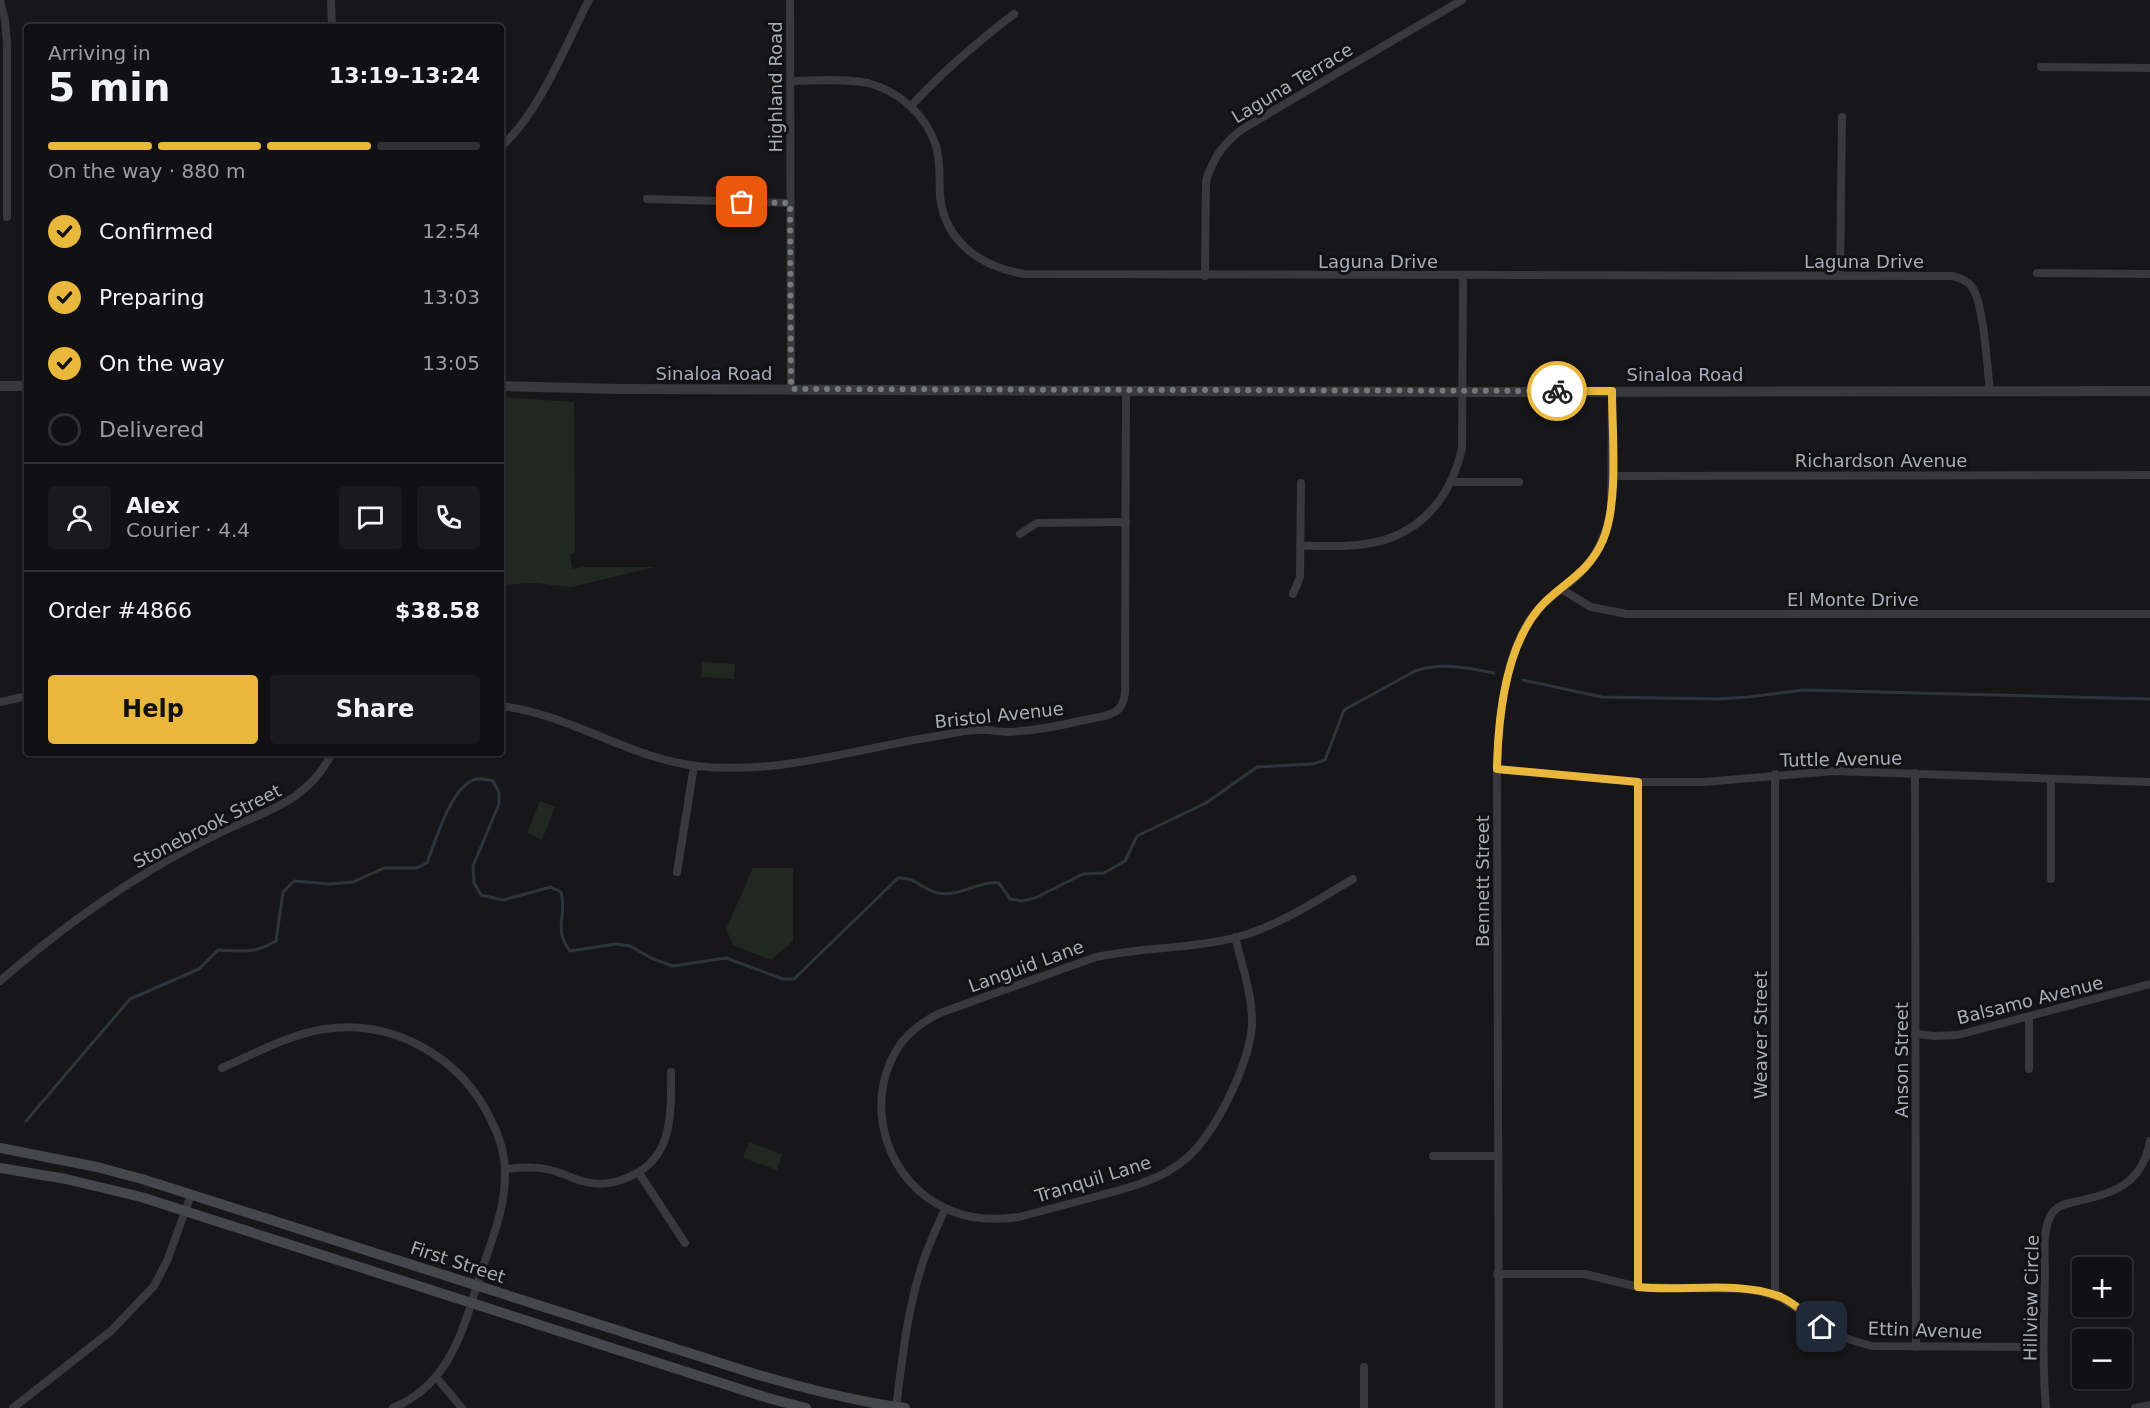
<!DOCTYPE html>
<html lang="en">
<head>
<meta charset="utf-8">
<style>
	body { margin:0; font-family:"DejaVu Sans",sans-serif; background:#1a191b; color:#f1f3f6; height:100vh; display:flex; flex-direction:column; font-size:22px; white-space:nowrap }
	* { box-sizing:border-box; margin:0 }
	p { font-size:20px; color:#9c9d9f }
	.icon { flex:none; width:33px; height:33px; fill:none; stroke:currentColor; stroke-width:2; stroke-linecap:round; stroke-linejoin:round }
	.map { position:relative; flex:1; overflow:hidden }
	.panel { position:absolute; left:24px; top:24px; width:480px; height:732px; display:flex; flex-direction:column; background:#111012; border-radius:6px; box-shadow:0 2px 4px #0004,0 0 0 2px #303032 }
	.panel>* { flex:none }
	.fabs { position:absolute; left:2072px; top:1257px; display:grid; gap:12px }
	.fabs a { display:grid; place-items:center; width:60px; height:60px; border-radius:6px; background:#111012; box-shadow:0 2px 4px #0004,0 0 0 2px #303032; font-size:30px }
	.pin { position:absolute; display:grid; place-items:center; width:51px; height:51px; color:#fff; margin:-26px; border-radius:12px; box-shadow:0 3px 9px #0006 }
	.courier { position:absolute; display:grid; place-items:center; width:60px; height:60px; margin:-30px; border:4px solid #eab73d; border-radius:50%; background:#fff; color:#222; box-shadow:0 2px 8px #0007 }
	.headline em { font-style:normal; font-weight:600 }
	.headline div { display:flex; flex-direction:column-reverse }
	.headline { display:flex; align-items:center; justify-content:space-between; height:102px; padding:0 24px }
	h1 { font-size:39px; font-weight:600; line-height:45px }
	.bar { display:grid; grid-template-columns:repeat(4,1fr); gap:9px 6px; align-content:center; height:72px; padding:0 24px }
	.bar i { height:8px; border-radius:4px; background:#303032 }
	.bar .current { background:#eab73d }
	.bar p { grid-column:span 4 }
	.line { display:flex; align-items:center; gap:15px; padding:0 24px; border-top:2px solid #303032 }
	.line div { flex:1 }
	.round { display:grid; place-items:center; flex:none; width:63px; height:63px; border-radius:6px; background:#1a191b }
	ol { padding:0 24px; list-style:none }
	li { display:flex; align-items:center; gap:18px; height:66px }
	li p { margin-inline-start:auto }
	li .icon { padding:6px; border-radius:50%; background:#eab73d; color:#111; stroke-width:4 }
	li:last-child { color:#9c9d9f }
	li i { width:33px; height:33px; border:3px solid #303032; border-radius:50% }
	.primary-button { display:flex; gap:12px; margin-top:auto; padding:12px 24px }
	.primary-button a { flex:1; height:69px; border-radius:6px; background:#eab73d; color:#111; font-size:24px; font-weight:600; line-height:69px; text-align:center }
	.primary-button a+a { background:#1a191b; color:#f1f3f6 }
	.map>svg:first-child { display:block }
	.green { fill:#212822 }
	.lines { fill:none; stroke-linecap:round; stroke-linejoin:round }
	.stream { stroke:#2d353c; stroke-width:3 }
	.minor { stroke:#38383d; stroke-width:8 }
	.tertiary { stroke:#38383d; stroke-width:10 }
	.secondary { stroke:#46474d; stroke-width:10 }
	.done { stroke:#767880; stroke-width:6; stroke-dasharray:0 10.8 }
	.route { stroke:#eab73d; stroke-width:8 }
	.labels { text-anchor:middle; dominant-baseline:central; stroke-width:6; stroke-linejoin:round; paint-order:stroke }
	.street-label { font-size:18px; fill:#a9adb8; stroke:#121113 }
</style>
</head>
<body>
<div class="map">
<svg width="2150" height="1408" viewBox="0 0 2150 1408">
	<rect width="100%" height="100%" fill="#171618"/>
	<g class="green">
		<path d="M501,397L574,402L575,553L570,555L572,569L583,567H656L571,587L535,583L501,585Z"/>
		<path d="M702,662L735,664L734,679L701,677Z"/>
		<path d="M540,801L555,807L542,840L527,833Z"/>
		<path d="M753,868H793V941L771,960L733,945L726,929Z"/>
		<path d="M749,1142L782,1154L777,1170L743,1158Z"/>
	</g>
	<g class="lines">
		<g class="stream">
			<path d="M1523,680L1602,697L1716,699L1749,697L1803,690L2150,699"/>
			<path d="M26,1121L130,999L199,969L218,950C242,951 254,954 276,941L283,892L294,881L330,884L353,882L384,868H417L427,863C436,840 449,793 471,781C478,777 486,779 493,781L499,792V804L473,866L474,883L481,895L503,900L551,887L561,892C568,916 552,927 570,951L616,944L630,946L651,958L673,966L726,958L783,979H794L898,878C916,877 923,890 938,893C961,897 977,881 999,883L1010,899L1022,901L1035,898L1083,874L1104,873L1125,861L1137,836L1206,803L1257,767L1313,764L1325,760L1344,710L1415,671C1441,662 1468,668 1494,673"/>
		</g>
		<g class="minor">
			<path d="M331,0L332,27"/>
			<path d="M790,0L791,389"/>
			<path d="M0,1L5,20L7,43V217"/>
			<path d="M2041,67L2150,68"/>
			<path d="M790,81C815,81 843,78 868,83C899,91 926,115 936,146C941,162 939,179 940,196C945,243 982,267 1024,274L1952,276C1960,278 1967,280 1972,287C1984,304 1987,368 1990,391"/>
			<path d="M911,106C943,71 976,43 1014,14"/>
			<path d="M501,147C541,110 564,48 589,0"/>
			<path d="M647,199L790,203"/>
			<path d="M2037,273L2150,274"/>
			<path d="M1205,276L1206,181C1213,158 1224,142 1244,128L1462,0"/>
			<path d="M1840,276L1842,117"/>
			<path d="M1612,476L2150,475"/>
			<path d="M1452,482H1519"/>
			<path d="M1020,534L1037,523L1126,522"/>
			<path d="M1300,546C1321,545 1344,548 1365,544C1419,537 1451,498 1462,448L1463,276"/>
			<path d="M1561,589L1591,607L1627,614H2150"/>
			<path d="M1293,594L1300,577L1301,483"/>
			<path d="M0,702L27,696"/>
			<path d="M501,706C570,714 628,758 697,766C777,775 852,750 931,737C945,735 961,731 976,730C986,729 997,732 1008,732C1034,731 1059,726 1084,720C1094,718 1106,717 1115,712C1122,708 1124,701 1125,693L1126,390"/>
			<path d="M1497,769L1638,782H1704L1834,771L2150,782"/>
			<path d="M1915,773L1916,1347"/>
			<path d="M1775,774V1296"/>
			<path d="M2051,779V879"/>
			<path d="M1638,782V1287"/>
			<path d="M677,872L694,766"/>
			<path d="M1235,937C1242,965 1252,994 1252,1022C1252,1055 1224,1113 1204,1139C1195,1152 1181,1164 1167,1172C1145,1184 1122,1189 1098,1196C1072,1203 1045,1210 1019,1217C994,1220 971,1220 947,1209C888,1183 863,1107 896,1051C906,1033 922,1022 940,1013L1096,957C1142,947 1192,949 1238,937C1280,925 1316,901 1353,879"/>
			<path d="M0,981C45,942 92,906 143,875C170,858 199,843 228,829C272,809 309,799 332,753"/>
			<path d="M2029,1017V1069"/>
			<path d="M1915,1034L1935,1036L1958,1035L2150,984"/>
			<path d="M222,1068C254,1054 288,1035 324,1029C394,1019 461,1057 491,1120C499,1135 505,1155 505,1172C506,1210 489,1246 478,1282C462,1334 448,1385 393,1408"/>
			<path d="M1433,1156H1497"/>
			<path d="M506,1169C525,1167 542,1166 560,1173C567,1175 574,1179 582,1181C599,1186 615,1184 631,1176C674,1157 671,1112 671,1072"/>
			<path d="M639,1173L685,1243"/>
			<path d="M1497,1274H1585L1638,1287L1740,1289L1758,1291L1781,1298L1838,1336L1871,1346L2043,1347"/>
			<path d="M1364,1367V1408"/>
			<path d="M436,1377L462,1408"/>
			<path d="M13,1408L111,1331L154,1286L167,1261L191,1195"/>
			<path d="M896,1408C902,1360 907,1311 922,1265C928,1246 937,1227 945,1209"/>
			<path d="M1499,1408L1497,769C1498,724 1505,650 1534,614C1544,601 1559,592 1572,581C1594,563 1605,538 1611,511L1612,391"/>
			<path d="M2046,1408C2042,1363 2044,1319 2045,1274C2045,1257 2042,1231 2051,1215C2056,1206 2065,1204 2074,1202C2113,1193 2142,1186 2150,1141"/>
			<path d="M2135,1408L2150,1405"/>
		</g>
		<g class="tertiary">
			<path d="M0,386H27"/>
			<path d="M501,386L619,389L1463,392L2150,391"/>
		</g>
		<g class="secondary">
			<path d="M0,1148L97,1167L142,1179L752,1373C803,1388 852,1401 905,1408"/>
			<path d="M0,1168L66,1179L141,1197L768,1398L806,1408"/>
		</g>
	</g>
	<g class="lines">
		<path class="done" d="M742,202L790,203L791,389L1557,391"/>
		<path class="route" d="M1557,391H1612C1612,433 1619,502 1603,540C1589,572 1568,580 1545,602C1506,641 1498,716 1497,769L1638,782V1287C1683,1292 1739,1280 1781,1297C1796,1304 1809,1316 1822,1327"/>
	</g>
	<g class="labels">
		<g class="street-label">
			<text transform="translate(1292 83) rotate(-31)">Laguna Terrace</text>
			<text transform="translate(775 87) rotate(-90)">Highland Road</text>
			<text x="1378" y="261">Laguna Drive</text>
			<text x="1864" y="261">Laguna Drive</text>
			<text x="714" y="373">Sinaloa Road</text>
			<text x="1685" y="374">Sinaloa Road</text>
			<text x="1881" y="460">Richardson Avenue</text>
			<text x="1853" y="599">El Monte Drive</text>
			<text transform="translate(999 715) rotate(-6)">Bristol Avenue</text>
			<text transform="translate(1841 759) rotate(-1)">Tuttle Avenue</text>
			<text transform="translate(207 826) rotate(-27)">Stonebrook Street</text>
			<text transform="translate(1482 881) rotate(-90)">Bennett Street</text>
			<text transform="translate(1026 966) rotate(-20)">Languid Lane</text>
			<text transform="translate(2030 1000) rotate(-14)">Balsamo Avenue</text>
			<text transform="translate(1760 1035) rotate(-90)">Weaver Street</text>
			<text transform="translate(1901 1060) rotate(-90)">Anson Street</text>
			<text transform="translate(1093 1179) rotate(-17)">Tranquil Lane</text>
			<text transform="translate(458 1262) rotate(18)">First Street</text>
			<text transform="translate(2031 1298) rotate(-89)">Hillview Circle</text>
			<text transform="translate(1925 1330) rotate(2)">Ettin Avenue</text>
		</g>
	</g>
</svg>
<div class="fabs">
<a>+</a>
<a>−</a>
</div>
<div class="pin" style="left:742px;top:202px;background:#ea580c"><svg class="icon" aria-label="bag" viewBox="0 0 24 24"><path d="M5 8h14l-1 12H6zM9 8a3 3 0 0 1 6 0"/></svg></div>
<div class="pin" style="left:1822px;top:1327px;background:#1f2937"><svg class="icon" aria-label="home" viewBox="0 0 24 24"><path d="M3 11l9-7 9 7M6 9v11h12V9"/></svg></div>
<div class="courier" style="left:1557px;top:391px"><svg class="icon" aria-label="bike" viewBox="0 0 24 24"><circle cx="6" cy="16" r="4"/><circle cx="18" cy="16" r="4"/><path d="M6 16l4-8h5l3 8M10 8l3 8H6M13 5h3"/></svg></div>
<section class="panel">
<div class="headline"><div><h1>5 min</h1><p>Arriving in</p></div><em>13:19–13:24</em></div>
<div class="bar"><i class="current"></i><i class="current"></i><i class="current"></i><i></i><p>On the way · 880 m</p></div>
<ol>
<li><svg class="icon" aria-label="check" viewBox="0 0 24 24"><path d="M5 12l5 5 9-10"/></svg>Confirmed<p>12:54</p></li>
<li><svg class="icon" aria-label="check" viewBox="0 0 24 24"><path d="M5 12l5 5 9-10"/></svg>Preparing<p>13:03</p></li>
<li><svg class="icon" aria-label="check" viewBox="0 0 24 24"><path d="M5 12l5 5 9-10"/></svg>On the way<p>13:05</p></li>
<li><i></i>Delivered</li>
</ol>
<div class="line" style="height:108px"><a class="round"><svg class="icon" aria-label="person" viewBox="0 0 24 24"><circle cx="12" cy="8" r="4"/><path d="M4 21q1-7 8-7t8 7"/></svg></a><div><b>Alex</b><p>Courier · 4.4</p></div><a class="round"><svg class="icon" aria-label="chat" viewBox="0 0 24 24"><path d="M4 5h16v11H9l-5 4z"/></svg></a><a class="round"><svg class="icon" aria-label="phone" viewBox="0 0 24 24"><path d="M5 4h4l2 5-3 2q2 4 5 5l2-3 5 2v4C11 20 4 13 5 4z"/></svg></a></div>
<div class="line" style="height:78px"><div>Order #4866</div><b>$38.58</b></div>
<div class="primary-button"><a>Help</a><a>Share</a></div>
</section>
</div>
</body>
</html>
